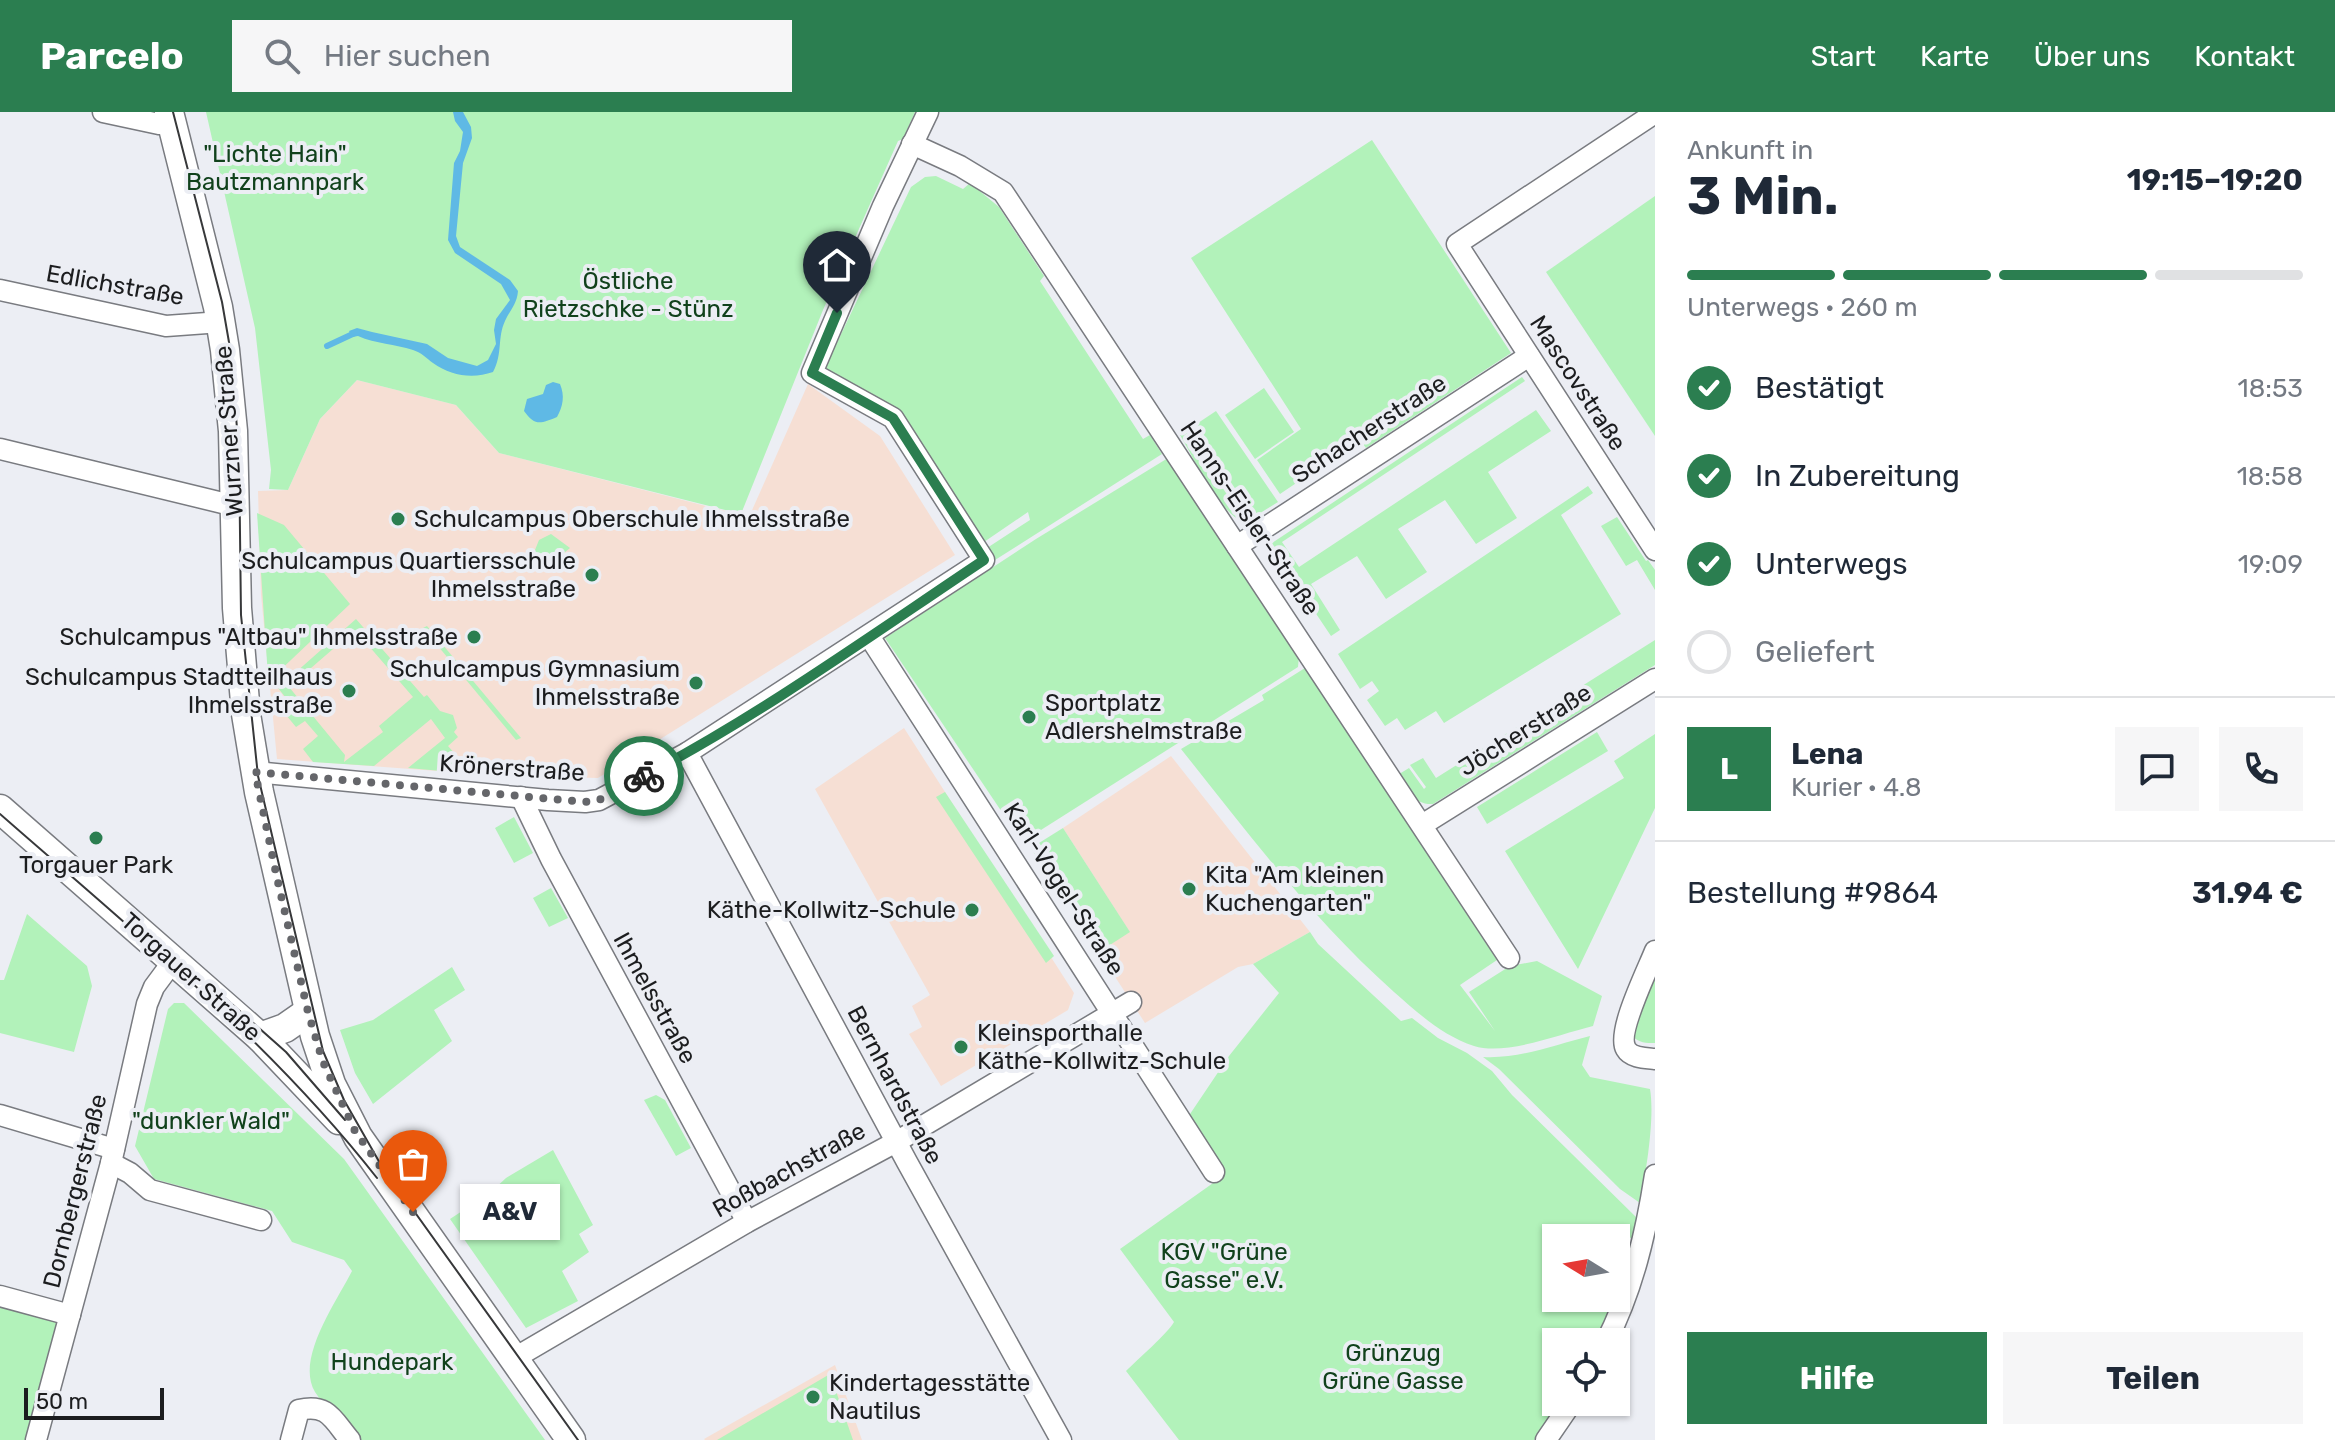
<!DOCTYPE html>
<html lang="de">
<head>
<meta charset="utf-8">
<style>
	body { margin:0; font-family:Rubik,sans-serif; background:#f6f6f7; color:#1f2937; height:100vh; display:flex; flex-direction:column; font-size:30px; white-space:nowrap }
	* { box-sizing:border-box; margin:0 }
	p { font-size:26px; color:#747a83 }
	.icon { flex:none; width:44px; height:44px; fill:none; stroke:currentColor; stroke-width:2; stroke-linecap:round; stroke-linejoin:round }
	.map { position:relative; flex:1; overflow:hidden }
	.details { display:flex; flex-direction:column; background:#fff; width:680px }
	.details>* { flex:none }
	.needle { width:52px; rotate:281deg }
	.controls { position:absolute; left:1542px; top:1112px; display:grid; gap:16px }
	.controls a { display:grid; place-items:center; width:88px; height:88px; border-radius:0px; background:#fff; box-shadow:0 2px 6px #0004; font-size:40px }
	.scale { position:absolute; left:24px; bottom:20px; width:140px; box-sizing:border-box; padding-left:8px; border:4px solid #1c1d1f; border-top:0; font-size:22px; line-height:28px; white-space:nowrap; color:#1c1d1f; -webkit-text-stroke:6px #eceef4; paint-order:stroke }
	.pin { position:absolute; display:grid; place-items:center; width:68px; height:68px; color:#fff; margin:-82px -34px; border-radius:50% 50% 50% 0; rotate:-45deg; box-shadow:0 0 8px #0007 }
	.pin .icon { rotate:45deg }
	.courier { position:absolute; display:grid; place-items:center; width:80px; height:80px; margin:-40px; border:6px solid #2b7e50; border-radius:50%; background:#fff; color:#222; box-shadow:0 2px 10px #0007 }
	.bubble { position:absolute; height:56px; border-radius:0px; background:#fff; box-shadow:0 2px 6px #0004; font-size:26px; font-weight:700; line-height:56px; text-align:center }
	.overview em { font-style:normal; font-weight:700 }
	.overview div { display:flex; flex-direction:column-reverse }
	.overview { display:flex; align-items:center; justify-content:space-between; height:136px; padding:0 32px }
	h1 { font-size:52px; font-weight:700; line-height:60px }
	.bar { display:grid; grid-template-columns:repeat(4,1fr); gap:12px 8px; align-content:center; height:96px; padding:0 32px }
	.bar i { height:10px; border-radius:6px; background:#e0e1e3 }
	.bar .current { background:#2b7e50 }
	.bar p { grid-column:span 4 }
	.line { display:flex; align-items:center; gap:20px; padding:0 32px; border-top:2px solid #e0e1e3 }
	.line div { flex:1 }
	.round { display:grid; place-items:center; flex:none; width:84px; height:84px; border-radius:0px; background:#f6f6f7 }
	ol { padding:0 32px; list-style:none }
	li { display:flex; align-items:center; gap:24px; height:88px }
	li p { margin-inline-start:auto }
	li .icon { padding:8px; border-radius:50%; background:#2b7e50; color:#fff; stroke-width:4 }
	li:last-child { color:#747a83 }
	li i { width:44px; height:44px; border:4px solid #e0e1e3; border-radius:50% }
	.action { display:flex; gap:16px; margin-top:auto; padding:16px 32px }
	.action a { flex:1; height:92px; border-radius:0px; background:#2b7e50; color:#fff; font-size:32px; font-weight:700; line-height:92px; text-align:center }
	.action a+a { background:#f6f6f7; color:#1f2937 }
	header { display:flex; align-items:center; gap:48px; box-sizing:border-box; height:112px; padding:0 40px; background:#2b7e50; color:#fff }
	header strong { font-size:38px }
	nav { display:flex; gap:44px; margin-inline-start:auto; font-size:28px }
	.search { width:560px; height:72px; background:#f6f6f7; display:flex; align-items:center; gap:20px; box-sizing:border-box; padding:0 28px; border-radius:0px; color:#747a83; font-size:30px }
	main { display:flex; flex:1; min-height:0 }
	.map>svg:first-child { display:block }
	.education { fill:#f6dfd4 }
	.green { fill:#b2f2ba; fill-rule:evenodd }
	.water { fill:#5fb9e5 }
	.lines { fill:none; stroke-linecap:round; stroke-linejoin:round }
	.stream { stroke:#5fb9e5; stroke-width:6 }
	.minor-casing { stroke:#797b80; stroke-width:23 }
	.secondary-casing { stroke:#797b80; stroke-width:31 }
	.minor { stroke:#fff; stroke-width:20 }
	.secondary { stroke:#fff; stroke-width:28 }
	.tram { stroke:#37383a; stroke-width:2 }
	.done { stroke:#65666a; stroke-width:8; stroke-dasharray:0 14.4 }
	.route { stroke:#2b7e50; stroke-width:10 }
	.poi-dot { fill:#2b7e50; stroke:#eceef4; stroke-width:3 }
	.labels { text-anchor:middle; dominant-baseline:central; stroke-width:8; stroke-linejoin:round; paint-order:stroke }
	.park-label { font-size:24px; fill:#11421c; stroke:#eceef4 }
	.street-label { font-size:24px; fill:#1c1d1f; stroke:#eceef4 }
	.poi-label { font-size:24px; fill:#1c1d1f; stroke:#eceef4; text-anchor:start }
</style>
</head>
<body>
<header>
<strong>Parcelo</strong>
<div class="search"><svg class="icon" aria-label="search" viewBox="0 0 24 24"><circle cx="10" cy="10" r="6"/><path d="M15 15l6 6"/></svg>Hier suchen</div>
<nav><a>Start</a><a>Karte</a><a>Über uns</a><a>Kontakt</a></nav>
</header>
<main>
<div class="map">
<svg width="1655" height="1328" viewBox="0 0 1655 1328">
	<rect width="100%" height="100%" fill="#eceef4"/>
	<g class="education">
		<path d="M357,268L456,293L499,341L749,405L808,272L880,324L955,443L598,666L504,664L277,647L261,483L258,379L288,378L320,307Z"/>
		<path d="M904,616L1074,881L1068,898L941,974L909,922L922,915L912,894L930,883L815,677Z"/>
		<path d="M1171,644L1310,820L1253,852L1238,855L1145,911L1099,840L1129,819L1063,716Z"/>
		<path d="M835,1253L862,1328H705L704,1327Z"/>
	</g>
	<g class="green">
		<path d="M206,0H915L903,27L898,29L823,198L741,402L499,341L456,293L357,268L320,307L288,378L269,377L271,358L255,216Z"/>
		<path d="M1372,28L1511,241L1366,336L1360,328L1280,382L1257,348L1301,317L1191,146Z"/>
		<path d="M936,64L963,77L970,71L999,95L1044,164L1040,169L1143,327L1150,323L1162,342L995,448L987,436L1030,408L1028,400L984,430L900,298L824,258L911,75L925,65Z"/>
		<path d="M1655,84V324L1546,160Z"/>
		<path d="M1522,265L1525,269L1282,430L1299,455L1536,298L1551,319L1488,360L1517,406L1476,432L1445,388L1398,417L1427,460L1386,487L1357,444L1311,472L1340,518L1331,524L1274,439L1272,431Z"/>
		<path d="M1264,276L1294,320L1255,347L1225,303Z"/>
		<path d="M1216,299L1278,390L1244,411C1217,398 1195,348 1180,323Z"/>
		<path d="M1168,346L1299,544L1298,555L1022,730L885,526L1036,427Z"/>
		<path d="M1588,374L1593,381L1561,403L1621,502L1444,611L1436,599L1405,618L1397,606L1385,614L1367,588L1379,579L1372,569L1360,577L1338,542Z"/>
		<path d="M257,401L284,413L350,492L273,565H268Z"/>
		<path d="M1617,405L1646,449L1648,448L1655,458V478L1637,448L1626,454L1601,414Z"/>
		<path d="M551,422L570,436L541,460L531,448L539,428Z"/>
		<path d="M356,507L424,585L427,583L440,599L453,603L457,616L454,620L458,625L448,634L464,652L474,644L477,647L475,662L408,656L445,626L431,607L374,654L313,650L303,637L318,624L305,609L296,615L286,603V586L278,576ZM355,518L413,585L379,614L383,620L344,650L345,643L289,575Z"/>
		<path d="M427,514L521,626L516,628L423,516Z"/>
		<path d="M1655,528V553L1433,692C1414,693 1406,678 1396,664L1409,656L1424,677L1426,675L1410,653L1423,646L1436,666Z"/>
		<path d="M1305,556L1497,848L1460,873L1495,919L1469,880L1510,854L1537,849L1602,884L1593,914C1560,922 1506,944 1474,934C1443,924 1418,901 1394,880C1313,808 1248,721 1181,637L1264,588L1262,583Z"/>
		<path d="M1597,620L1608,639L1487,712L1477,695Z"/>
		<path d="M1655,622V696L1578,857L1505,739L1624,666L1614,649Z"/>
		<path d="M945,680L1054,844L1046,851L936,685Z"/>
		<path d="M514,705L533,741L514,751L495,716Z"/>
		<path d="M1063,716L1130,820L1099,840L1031,736Z"/>
		<path d="M551,776L568,806L549,815L533,786Z"/>
		<path d="M27,802L87,854L92,874L74,940L0,921V868H4Z"/>
		<path d="M1310,820L1318,832L1401,909L1412,906L1438,926L1467,941L1492,959L1512,983L1637,1106L1632,1127L1620,1117L1612,1126H1556V1186H1606L1613,1192L1596,1230H1556V1290H1561L1534,1328H1179L1126,1259C1137,1248 1169,1220 1174,1210L1120,1137L1223,1064L1186,1008L1229,944L1279,881L1253,852Z"/>
		<path d="M1655,848V931C1646,931 1639,931 1632,924Z"/>
		<path d="M452,855L465,878L434,898L452,929L373,992L355,961L340,918L373,908Z"/>
		<path d="M174,891H184L344,1047L545,1328H356C343,1313 326,1297 315,1280C295,1247 337,1189 352,1159L344,1148L292,1130L272,1099L154,1067L135,1034L168,897Z"/>
		<path d="M1590,924L1582,953L1590,965L1650,977C1655,1006 1646,1060 1640,1091L1620,1077L1499,957L1483,945C1520,947 1554,933 1590,924Z"/>
		<path d="M656,983L665,988L691,1036L676,1044L644,988Z"/>
		<path d="M553,1038L593,1113L579,1122L589,1140L562,1159L578,1189L526,1216L450,1107L491,1080L506,1066Z"/>
		<path d="M0,1184L70,1203L36,1328H0Z"/>
		<path d="M830,1262L853,1328H717Z"/>
	</g>
	<g class="water">
		<path d="M453,0H463L471,15L472,26L463,51L456,124L460,135L510,168L518,179C517,192 510,198 505,209C497,226 503,242 493,260C473,267 451,264 433,251C426,246 422,241 413,238C395,232 376,232 358,224L352,225L349,219L357,216L372,220L427,232L448,246L477,254L488,248L496,232L494,218L496,207L510,188L501,172L455,141L448,128L454,51L460,39L463,20L455,9Z"/>
		<path d="M553,270L560,272C565,284 563,294 557,305C540,312 535,314 524,299L527,287L543,282L546,273Z"/>
	</g>
	<g class="lines">
		<path class="stream" d="M327,234L357,220"/>
		<g class="minor-casing">
			<g id="minor">
				<path d="M103,0L159,12H172"/>
				<path d="M1655,1L1457,132L1655,438"/>
				<path d="M912,32L960,54L1003,80L1509,846"/>
				<path d="M0,178L166,214L221,210"/>
				<path d="M0,337L235,394"/>
				<path d="M1237,434L1529,244"/>
				<path d="M869,524L1214,1060"/>
				<path d="M687,641L907,1050L1061,1328"/>
				<path d="M255,660L548,688L585,690L599,688L687,641L984,448L893,306L812,261L883,94L928,0"/>
				<path d="M521,685L551,747L747,1110"/>
				<path d="M1422,713L1655,567"/>
				<path d="M1655,839C1648,857 1616,921 1626,937C1631,946 1646,946 1655,947"/>
				<path d="M0,1003L114,1037"/>
				<path d="M111,1051L130,1061L150,1078L261,1108"/>
				<path d="M0,1184L70,1203"/>
				<path d="M1606,1230C1633,1177 1646,1121 1655,1063"/>
				<path d="M513,1247L747,1110L896,1030L1131,890"/>
				<path d="M36,1328L111,1051L147,892L154,875L174,848"/>
				<path d="M291,1328L299,1298C328,1291 333,1308 350,1328"/>
				<path d="M1546,1328L1572,1290"/>
			</g>
		</g>
		<g class="secondary-casing">
			<g id="secondary">
				<path d="M169,0L218,195L225,238L233,319L237,496L246,602L259,680L315,924L331,972L358,1025L571,1328"/>
				<path d="M0,697L260,925L339,1008"/>
				<path d="M260,925L285,916L308,900"/>
			</g>
		</g>
		<use href="#minor" class="minor"/>
		<use href="#secondary" class="secondary"/>
		<g class="tram">
			<path d="M173,0L222,190L230,236L239,339L241,503L258,664L323,939L344,988L381,1053L578,1328"/>
			<path d="M0,702C131,817 269,928 377,1066"/>
			<path d="M207,870L286,940L345,1008"/>
		</g>
	</g>
	<g class="lines">
		<path class="done" d="M413,1100L355,1019L323,950L308,900L277,766L255,660L585,690L599,688L644,664"/>
		<path class="route" d="M644,664C762,602 873,522 984,448L893,306L812,261L837,201"/>
	</g>
	<g class="poi-dot">
		<circle cx="398" cy="407" r="8"/>
		<circle cx="592" cy="463" r="8"/>
		<circle cx="474" cy="525" r="8"/>
		<circle cx="696" cy="571" r="8"/>
		<circle cx="349" cy="579" r="8"/>
		<circle cx="1029" cy="605" r="8"/>
		<circle cx="96" cy="726" r="8"/>
		<circle cx="1189" cy="777" r="8"/>
		<circle cx="972" cy="798" r="8"/>
		<circle cx="961" cy="935" r="8"/>
		<circle cx="813" cy="1285" r="8"/>
	</g>
	<g class="labels">
		<g class="park-label">
			<text x="275" y="42">"Lichte Hain"<tspan x="275" dy="28">Bautzmannpark</tspan></text>
			<text x="628" y="169">Östliche<tspan x="628" dy="28">Rietzschke - Stünz</tspan></text>
			<text x="211" y="1009">"dunkler Wald"</text>
			<text x="1224" y="1140">KGV "Grüne<tspan x="1224" dy="28">Gasse" e.V.</tspan></text>
			<text x="1393" y="1241">Grünzug<tspan x="1393" dy="28">Grüne Gasse</tspan></text>
			<text x="392" y="1250">Hundepark</text>
		</g>
		<g class="street-label">
			<text transform="translate(115 173) rotate(10)">Edlichstraße</text>
			<text transform="translate(1578 271) rotate(57)">Mascovstraße</text>
			<text transform="translate(1369 317) rotate(-33)">Schacherstraße</text>
			<text transform="translate(229 319) rotate(-94)">Wurzner Straße</text>
			<text transform="translate(1250 406) rotate(56)">Hanns-Eisler-Straße</text>
			<text transform="translate(1525 618) rotate(-32)">Jöcherstraße</text>
			<text transform="translate(512 656) rotate(4)">Krönerstraße</text>
			<text transform="translate(1064 777) rotate(57)">Karl-Vogel-Straße</text>
			<text transform="translate(191 865) rotate(42)">Torgauer Straße</text>
			<text transform="translate(655 886) rotate(61)">Ihmelsstraße</text>
			<text transform="translate(895 973) rotate(62)">Bernhardstraße</text>
			<text transform="translate(789 1058) rotate(-29)">Roßbachstraße</text>
			<text transform="translate(75 1079) rotate(-76)">Dornbergerstraße</text>
		</g>
		<g class="poi-label">
			<text x="414" y="407">Schulcampus Oberschule Ihmelsstraße</text>
			<text x="576" y="449" text-anchor="end">Schulcampus Quartiersschule<tspan x="576" dy="28">Ihmelsstraße</tspan></text>
			<text x="458" y="525" text-anchor="end">Schulcampus "Altbau" Ihmelsstraße</text>
			<text x="680" y="557" text-anchor="end">Schulcampus Gymnasium<tspan x="680" dy="28">Ihmelsstraße</tspan></text>
			<text x="333" y="565" text-anchor="end">Schulcampus Stadtteilhaus<tspan x="333" dy="28">Ihmelsstraße</tspan></text>
			<text x="1045" y="591">Sportplatz<tspan x="1045" dy="28">Adlershelmstraße</tspan></text>
			<text x="96" y="753" text-anchor="middle">Torgauer Park</text>
			<text x="1205" y="763">Kita "Am kleinen<tspan x="1205" dy="28">Kuchengarten"</tspan></text>
			<text x="956" y="798" text-anchor="end">Käthe-Kollwitz-Schule</text>
			<text x="977" y="921">Kleinsporthalle<tspan x="977" dy="28">Käthe-Kollwitz-Schule</tspan></text>
			<text x="829" y="1271">Kindertagesstätte<tspan x="829" dy="28">Nautilus</tspan></text>
		</g>
	</g>
</svg>
<div class="controls">
<a><svg class="needle" viewBox="-14 -14 28 28"><path d="M0-13l5 13h-10z" fill="#e53935"/><path d="M0 13l5-13h-10z" fill="#747a83"/></svg></a>
<a><svg class="icon" aria-label="locate" viewBox="0 0 24 24"><circle cx="12" cy="12" r="6"/><path d="M12 2v4M12 18v4M2 12h4M18 12h4"/></svg></a>
</div>
<div class="scale">50 m</div>
<div class="pin" style="left:413px;top:1100px;background:#ea580c"><svg class="icon" aria-label="bag" viewBox="0 0 24 24"><path d="M5 8h14l-1 12H6zM9 8a3 3 0 0 1 6 0"/></svg></div>
<div class="pin" style="left:837px;top:201px;background:#1f2937"><svg class="icon" aria-label="home" viewBox="0 0 24 24"><path d="M3 11l9-7 9 7M6 9v11h12V9"/></svg></div>
<div class="courier" style="left:644px;top:664px"><svg class="icon" aria-label="bike" viewBox="0 0 24 24"><circle cx="6" cy="16" r="4"/><circle cx="18" cy="16" r="4"/><path d="M6 16l4-8h5l3 8M10 8l3 8H6M13 5h3"/></svg></div>
<div class="bubble" style="left:460px;top:1072px;width:100px">A&amp;V</div>
</div>
<section class="details">
<div class="overview"><div><h1>3 Min.</h1><p>Ankunft in</p></div><em>19:15–19:20</em></div>
<div class="bar"><i class="current"></i><i class="current"></i><i class="current"></i><i></i><p>Unterwegs · 260 m</p></div>
<ol>
<li><svg class="icon" aria-label="check" viewBox="0 0 24 24"><path d="M5 12l5 5 9-10"/></svg>Bestätigt<p>18:53</p></li>
<li><svg class="icon" aria-label="check" viewBox="0 0 24 24"><path d="M5 12l5 5 9-10"/></svg>In Zubereitung<p>18:58</p></li>
<li><svg class="icon" aria-label="check" viewBox="0 0 24 24"><path d="M5 12l5 5 9-10"/></svg>Unterwegs<p>19:09</p></li>
<li><i></i>Geliefert</li>
</ol>
<div class="line" style="height:144px"><b class="round" style="background:#2b7e50;color:#fff">L</b><div><b>Lena</b><p>Kurier · 4.8</p></div><a class="round"><svg class="icon" aria-label="chat" viewBox="0 0 24 24"><path d="M4 5h16v11H9l-5 4z"/></svg></a><a class="round"><svg class="icon" aria-label="phone" viewBox="0 0 24 24"><path d="M5 4h4l2 5-3 2q2 4 5 5l2-3 5 2v4C11 20 4 13 5 4z"/></svg></a></div>
<div class="line" style="height:104px"><div>Bestellung #9864</div><b>31.94 €</b></div>
<div class="action"><a>Hilfe</a><a>Teilen</a></div>
</section>
</main>
</body>
</html>
